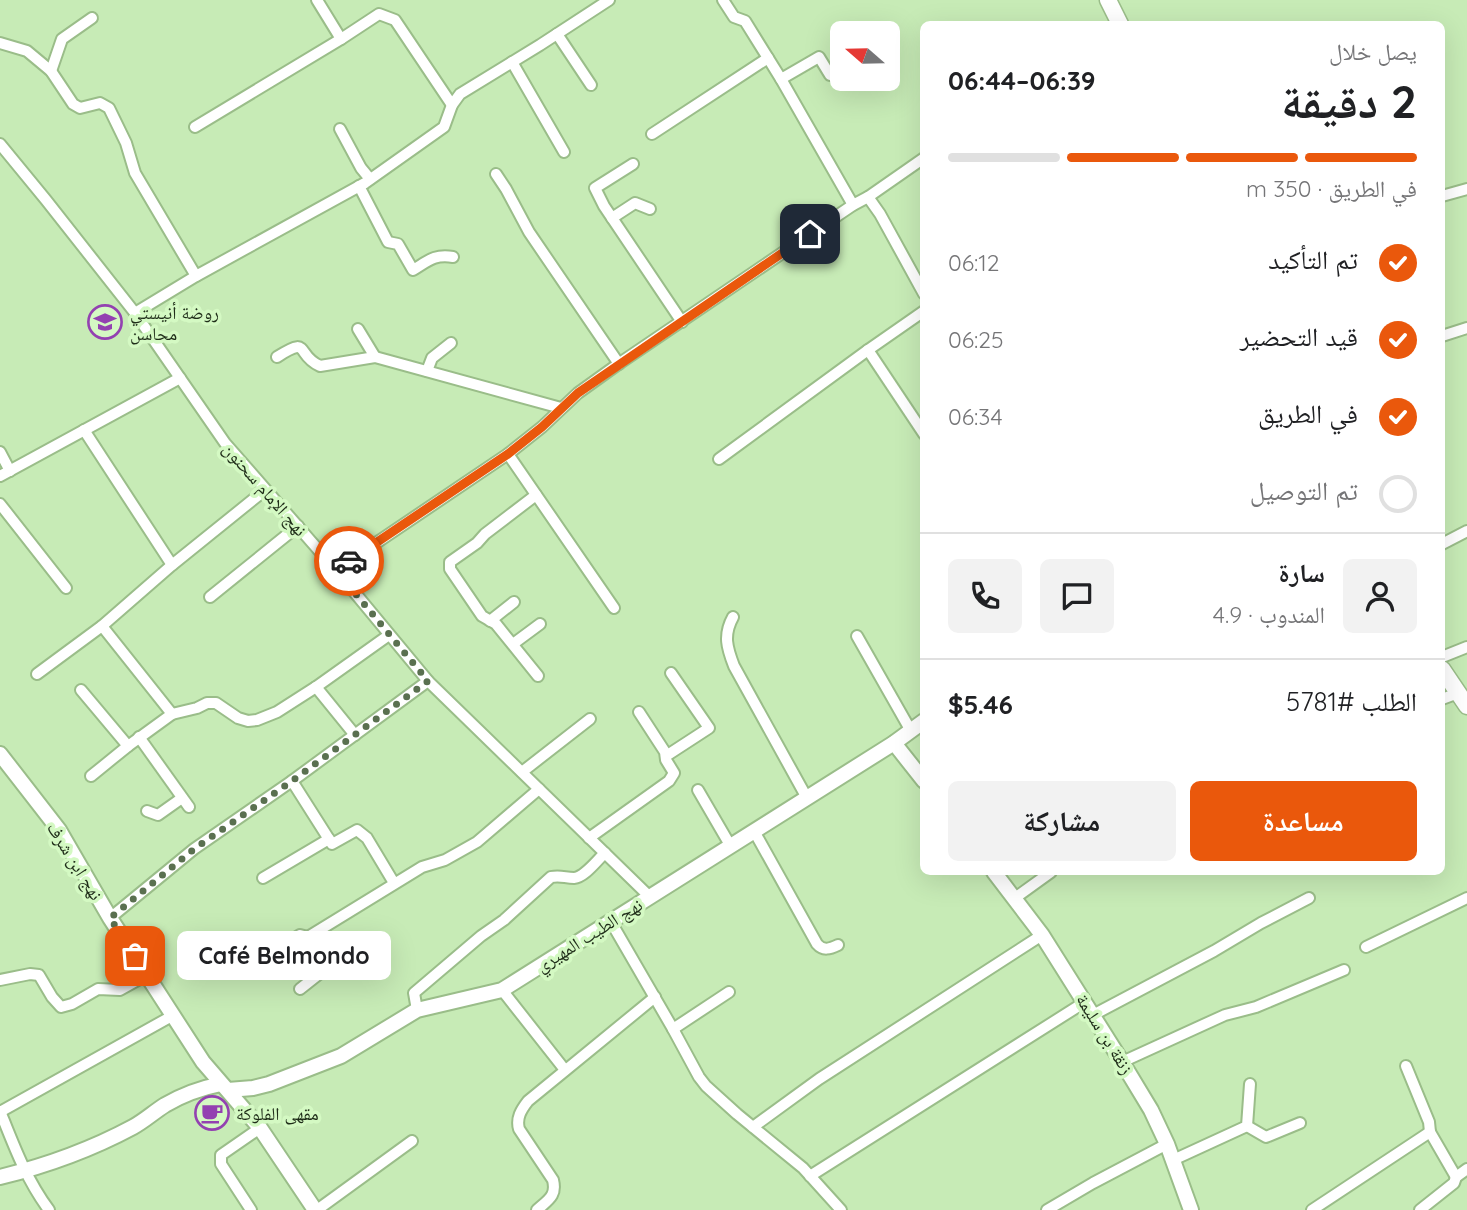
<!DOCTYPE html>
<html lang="ar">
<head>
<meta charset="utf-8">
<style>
	body { margin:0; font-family:Quicksand,"Noto Naskh Arabic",sans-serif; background:#f2f2f2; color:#202124; direction:rtl; height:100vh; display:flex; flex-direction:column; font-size:26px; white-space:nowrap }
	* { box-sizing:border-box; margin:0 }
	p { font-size:23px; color:#757577 }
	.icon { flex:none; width:38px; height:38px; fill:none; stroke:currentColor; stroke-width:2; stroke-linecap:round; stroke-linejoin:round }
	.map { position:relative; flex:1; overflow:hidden; direction:ltr }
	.sheet { position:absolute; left:920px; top:21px; width:525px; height:854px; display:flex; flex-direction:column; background:#fff; border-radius:10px; box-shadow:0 7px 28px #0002; direction:rtl }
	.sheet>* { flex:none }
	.needle { width:46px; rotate:290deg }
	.fabs { position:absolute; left:830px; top:21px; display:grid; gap:14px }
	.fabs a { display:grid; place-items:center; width:70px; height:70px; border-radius:10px; background:#fff; box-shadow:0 7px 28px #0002; font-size:35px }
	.pin { position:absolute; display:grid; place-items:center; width:60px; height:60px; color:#fff; margin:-30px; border-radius:14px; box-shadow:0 4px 10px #0006 }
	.courier { position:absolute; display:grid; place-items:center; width:70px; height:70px; margin:-35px; border:5px solid #ea580c; border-radius:50%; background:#fff; color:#222; box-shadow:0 2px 9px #0007 }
	.bubble { position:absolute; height:49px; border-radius:10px; background:#fff; box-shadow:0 7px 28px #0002; font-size:23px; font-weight:700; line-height:49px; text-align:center; direction:rtl }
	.overview em { font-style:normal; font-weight:700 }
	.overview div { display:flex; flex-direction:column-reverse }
	.overview { display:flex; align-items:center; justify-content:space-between; height:119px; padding:0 28px }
	h1 { font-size:46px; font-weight:700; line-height:52px }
	.bar { display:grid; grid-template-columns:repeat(4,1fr); gap:10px 7px; align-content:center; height:84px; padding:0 28px }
	.bar i { height:9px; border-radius:5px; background:#e0e0e0 }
	.bar .active { background:#ea580c }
	.bar p { grid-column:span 4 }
	.line { display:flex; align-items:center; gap:18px; padding:0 28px; border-top:2px solid #e0e0e0 }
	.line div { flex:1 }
	.round { display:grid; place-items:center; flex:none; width:74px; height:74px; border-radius:10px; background:#f2f2f2 }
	ol { padding:0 28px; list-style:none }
	li { display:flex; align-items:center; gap:21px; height:77px }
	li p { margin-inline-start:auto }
	li .icon { padding:7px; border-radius:50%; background:#ea580c; color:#fff; stroke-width:4 }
	li:last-child { color:#757577 }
	li i { width:38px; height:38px; border:4px solid #e0e0e0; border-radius:50% }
	.primary-button { display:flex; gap:14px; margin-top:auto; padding:14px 28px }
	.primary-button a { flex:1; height:80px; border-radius:10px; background:#ea580c; color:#fff; font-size:28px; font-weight:700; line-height:80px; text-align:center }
	.primary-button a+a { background:#f2f2f2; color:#202124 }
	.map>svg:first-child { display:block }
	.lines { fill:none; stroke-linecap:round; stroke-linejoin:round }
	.minor-casing { stroke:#9abd89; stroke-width:14 }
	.tertiary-casing { stroke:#9abd89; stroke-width:18 }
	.secondary-casing { stroke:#9abd89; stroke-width:19 }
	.minor { stroke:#fff; stroke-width:10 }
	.tertiary { stroke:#fff; stroke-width:14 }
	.secondary { stroke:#fff; stroke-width:16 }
	.done { stroke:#5a7050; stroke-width:7; stroke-dasharray:0 12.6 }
	.route { stroke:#ea580c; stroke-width:9 }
	.labels { text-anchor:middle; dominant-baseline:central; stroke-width:7; stroke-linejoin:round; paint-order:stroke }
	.poi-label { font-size:18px; fill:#1f2d19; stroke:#d4f9c3; text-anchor:start }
	.street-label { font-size:18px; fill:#1f2d19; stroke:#d4f9c3 }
</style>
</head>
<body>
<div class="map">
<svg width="1467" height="1210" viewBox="0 0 1467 1210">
	<rect width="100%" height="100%" fill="#c7ebb6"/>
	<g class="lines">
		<g class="minor-casing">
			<g id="minor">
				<path d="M317,0L341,39"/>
				<path d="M723,0L734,17L745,21L781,79L853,205"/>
				<path d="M557,34L591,85"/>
				<path d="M0,43L27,51L51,71L73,104L80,108L100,103L109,108L126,143L135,173L196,276"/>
				<path d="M512,62L564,152"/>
				<path d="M51,71L62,39L92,18"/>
				<path d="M781,79L819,57L830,75"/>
				<path d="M195,127L341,39L379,14L395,20L452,105"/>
				<path d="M340,129L361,168L370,179"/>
				<path d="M652,134L768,58"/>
				<path d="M0,144L46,200L135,313L225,443L336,570L428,681L650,897"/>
				<path d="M633,164L595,188L604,206L682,322"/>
				<path d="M496,174L506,189L529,232L619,364"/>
				<path d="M359,186L388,242L398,244L413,270C428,261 434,254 453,257"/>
				<path d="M1442,196L1467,189"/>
				<path d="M868,197L880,214L924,294"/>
				<path d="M612,218L635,203L650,209"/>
				<path d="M135,313L196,276L365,183L444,127L452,105L460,94L540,45L609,0"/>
				<path d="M358,329L375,357"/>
				<path d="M1442,336L1467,328"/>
				<path d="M868,350L924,434"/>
				<path d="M277,357C311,335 295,355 320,366L375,357L561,408"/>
				<path d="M427,371L432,358L451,343"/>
				<path d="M84,430L172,565"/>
				<path d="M0,452L10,471"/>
				<path d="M508,454L614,608"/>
				<path d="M719,459L868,350L924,311"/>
				<path d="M0,476L180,378"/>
				<path d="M536,495L485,534L477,543L450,562V569L482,616L496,624L538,676"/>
				<path d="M0,504L66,588"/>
				<path d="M1442,544L1467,531"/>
				<path d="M336,570L508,454L542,427L578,393L617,365L853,205L868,197L924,158"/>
				<path d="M210,597L298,526"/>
				<path d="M733,617C723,635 727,648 734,666L807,798"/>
				<path d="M490,621L514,602"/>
				<path d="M857,636L911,731"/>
				<path d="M513,644L540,624"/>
				<path d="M1442,657L1467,647"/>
				<path d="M37,674L102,626"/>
				<path d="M316,687L355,735"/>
				<path d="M81,690L128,746L172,714L197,708L207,703H216L238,718L248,721L257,720L277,712L316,687L389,635"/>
				<path d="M1442,699L1458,693"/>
				<path d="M172,714L102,626L172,565L265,490"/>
				<path d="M139,737L189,807"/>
				<path d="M666,756L709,728L671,673"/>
				<path d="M522,772L590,719"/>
				<path d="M91,776L128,746"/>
				<path d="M292,781L428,681"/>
				<path d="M698,790L730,845"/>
				<path d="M147,811L158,815L182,798"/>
				<path d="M754,831L817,944C823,951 830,949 838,945"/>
				<path d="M589,838L669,781L674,773L666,760L665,752L639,712"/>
				<path d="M263,878L329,839"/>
				<path d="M1015,898L1051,872"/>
				<path d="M110,918L194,849L292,781L332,844L357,830L367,838L394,883"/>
				<path d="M611,922L673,1029L699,1077L706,1086L737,1114L803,1168L841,1210"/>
				<path d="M284,945L300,935L308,937"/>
				<path d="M1366,947L1467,898"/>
				<path d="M0,980L30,974L39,975L52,997L61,1007L72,1004L98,989L120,990L147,975"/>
				<path d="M300,989L324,970L309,948L308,937L422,867L445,860L477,842L539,789"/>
				<path d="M502,990L565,1070"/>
				<path d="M417,1010L414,993L481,936L504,920L551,877C561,875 565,878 574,878C585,877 597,860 605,853"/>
				<path d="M1093,1015L1214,951L1261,923L1309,898"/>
				<path d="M673,1029L729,992"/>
				<path d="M1122,1062L1225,1015L1256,1007L1344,970"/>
				<path d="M1406,1066L1429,1122L1430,1132"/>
				<path d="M0,1111C14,1146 26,1179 49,1210"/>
				<path d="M0,1112L172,1016"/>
				<path d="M1247,1126L1266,1137L1300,1123"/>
				<path d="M753,1127L819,1079L1042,935"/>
				<path d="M1173,1160L1247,1126L1250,1084"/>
				<path d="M810,1176L1085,1002"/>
				<path d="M251,1210L221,1164V1155L260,1128"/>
				<path d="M317,1210L412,1141"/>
				<path d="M537,1210C548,1200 557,1196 553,1180L519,1129C516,1118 521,1110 528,1101L655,997"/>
				<path d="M1047,1210L1093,1183L1167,1144"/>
				<path d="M1312,1210L1430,1132L1456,1177L1467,1169"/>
				<path d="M1420,1210L1454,1183L1456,1177"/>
			</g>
		</g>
		<g class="tertiary-casing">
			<g id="tertiary">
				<path d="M894,743L924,781"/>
				<path d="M0,754L59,830L110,918L203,1062L260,1128L315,1210"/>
				<path d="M994,872L1042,935L1122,1062L1151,1110L1167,1144L1191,1210"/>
				<path d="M228,1090L253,1088L269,1084L341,1056L417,1010L502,990L894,743L924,721"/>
				<path d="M0,1177C45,1166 92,1149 133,1127C144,1121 154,1112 165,1105C182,1095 201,1088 221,1084"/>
			</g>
		</g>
		<g class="secondary-casing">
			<g id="secondary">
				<path d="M1108,0L1120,24"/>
				<path d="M1442,669L1467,706"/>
			</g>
		</g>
		<use href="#minor" class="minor"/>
		<use href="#tertiary" class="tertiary"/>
		<use href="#secondary" class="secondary"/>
	</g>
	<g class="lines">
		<path class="done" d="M135,956L110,918L194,849L292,781L428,681L336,570L349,561"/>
		<path class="route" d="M349,561L508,454L542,427L578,393L810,234"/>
	</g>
	<defs>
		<g id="school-ring" transform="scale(1.75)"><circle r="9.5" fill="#d4f9c3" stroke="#9341b1" stroke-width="1.5"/><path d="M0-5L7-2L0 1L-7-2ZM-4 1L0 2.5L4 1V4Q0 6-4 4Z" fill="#9341b1"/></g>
		<g id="cafe-ring" transform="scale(1.75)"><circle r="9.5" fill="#d4f9c3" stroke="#9341b1" stroke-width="1.5"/><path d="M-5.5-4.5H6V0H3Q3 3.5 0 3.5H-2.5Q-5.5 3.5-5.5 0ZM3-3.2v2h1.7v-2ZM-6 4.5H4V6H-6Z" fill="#9341b1"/></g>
	</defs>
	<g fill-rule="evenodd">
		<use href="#school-ring" x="105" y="322"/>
		<use href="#cafe-ring" x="212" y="1113"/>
	</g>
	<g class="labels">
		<g class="poi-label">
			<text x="130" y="312">روضة أنيستي<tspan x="130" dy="21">محاسن</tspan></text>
			<text x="236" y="1113">مقهى الفلوكة</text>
		</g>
		<g class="street-label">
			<text transform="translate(265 489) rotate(49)">نهج الإمام سحنون</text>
			<text transform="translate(75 861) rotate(58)">نهج ابن شرف</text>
			<text transform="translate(589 935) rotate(-32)">نهج الطيب المهيري</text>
			<text transform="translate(1105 1034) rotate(58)">زنقة بن سليمة</text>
		</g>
	</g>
</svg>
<div class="fabs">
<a><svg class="needle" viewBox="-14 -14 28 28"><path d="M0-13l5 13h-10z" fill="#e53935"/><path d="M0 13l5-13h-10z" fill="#757577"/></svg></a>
</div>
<div class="pin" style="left:135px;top:956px;background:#ea580c"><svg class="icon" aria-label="bag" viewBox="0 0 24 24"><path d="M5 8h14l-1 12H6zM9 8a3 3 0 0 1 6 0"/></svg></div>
<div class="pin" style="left:810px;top:234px;background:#1f2937"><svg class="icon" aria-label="home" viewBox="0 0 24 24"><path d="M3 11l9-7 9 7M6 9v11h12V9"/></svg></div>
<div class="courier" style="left:349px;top:561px"><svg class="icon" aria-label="car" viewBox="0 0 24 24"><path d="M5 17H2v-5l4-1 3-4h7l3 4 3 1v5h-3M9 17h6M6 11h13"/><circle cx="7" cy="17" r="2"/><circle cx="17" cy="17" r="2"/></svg></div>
<div class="bubble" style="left:177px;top:931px;width:214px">Café Belmondo</div>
<section class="sheet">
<div class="overview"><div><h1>2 دقيقة</h1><p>يصل خلال</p></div><em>06:39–06:44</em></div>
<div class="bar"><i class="active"></i><i class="active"></i><i class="active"></i><i></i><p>في الطريق · 350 m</p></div>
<ol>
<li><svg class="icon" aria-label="check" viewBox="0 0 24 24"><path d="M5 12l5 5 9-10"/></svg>تم التأكيد<p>06:12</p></li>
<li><svg class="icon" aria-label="check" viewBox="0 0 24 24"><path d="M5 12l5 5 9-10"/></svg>قيد التحضير<p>06:25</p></li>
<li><svg class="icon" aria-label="check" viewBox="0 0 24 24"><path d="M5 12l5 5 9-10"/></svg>في الطريق<p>06:34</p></li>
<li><i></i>تم التوصيل</li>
</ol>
<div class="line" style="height:126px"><a class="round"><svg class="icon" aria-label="person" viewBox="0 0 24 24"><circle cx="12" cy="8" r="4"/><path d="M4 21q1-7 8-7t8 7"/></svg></a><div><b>سارة</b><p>المندوب · 4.9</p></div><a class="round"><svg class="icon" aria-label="chat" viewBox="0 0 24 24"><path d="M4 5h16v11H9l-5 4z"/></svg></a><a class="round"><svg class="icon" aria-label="phone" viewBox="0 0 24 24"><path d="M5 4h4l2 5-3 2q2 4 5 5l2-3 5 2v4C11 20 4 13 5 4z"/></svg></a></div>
<div class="line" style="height:91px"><div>الطلب #5781</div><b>$5.46</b></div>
<div class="primary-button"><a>مساعدة</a><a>مشاركة</a></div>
</section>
</div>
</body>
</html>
